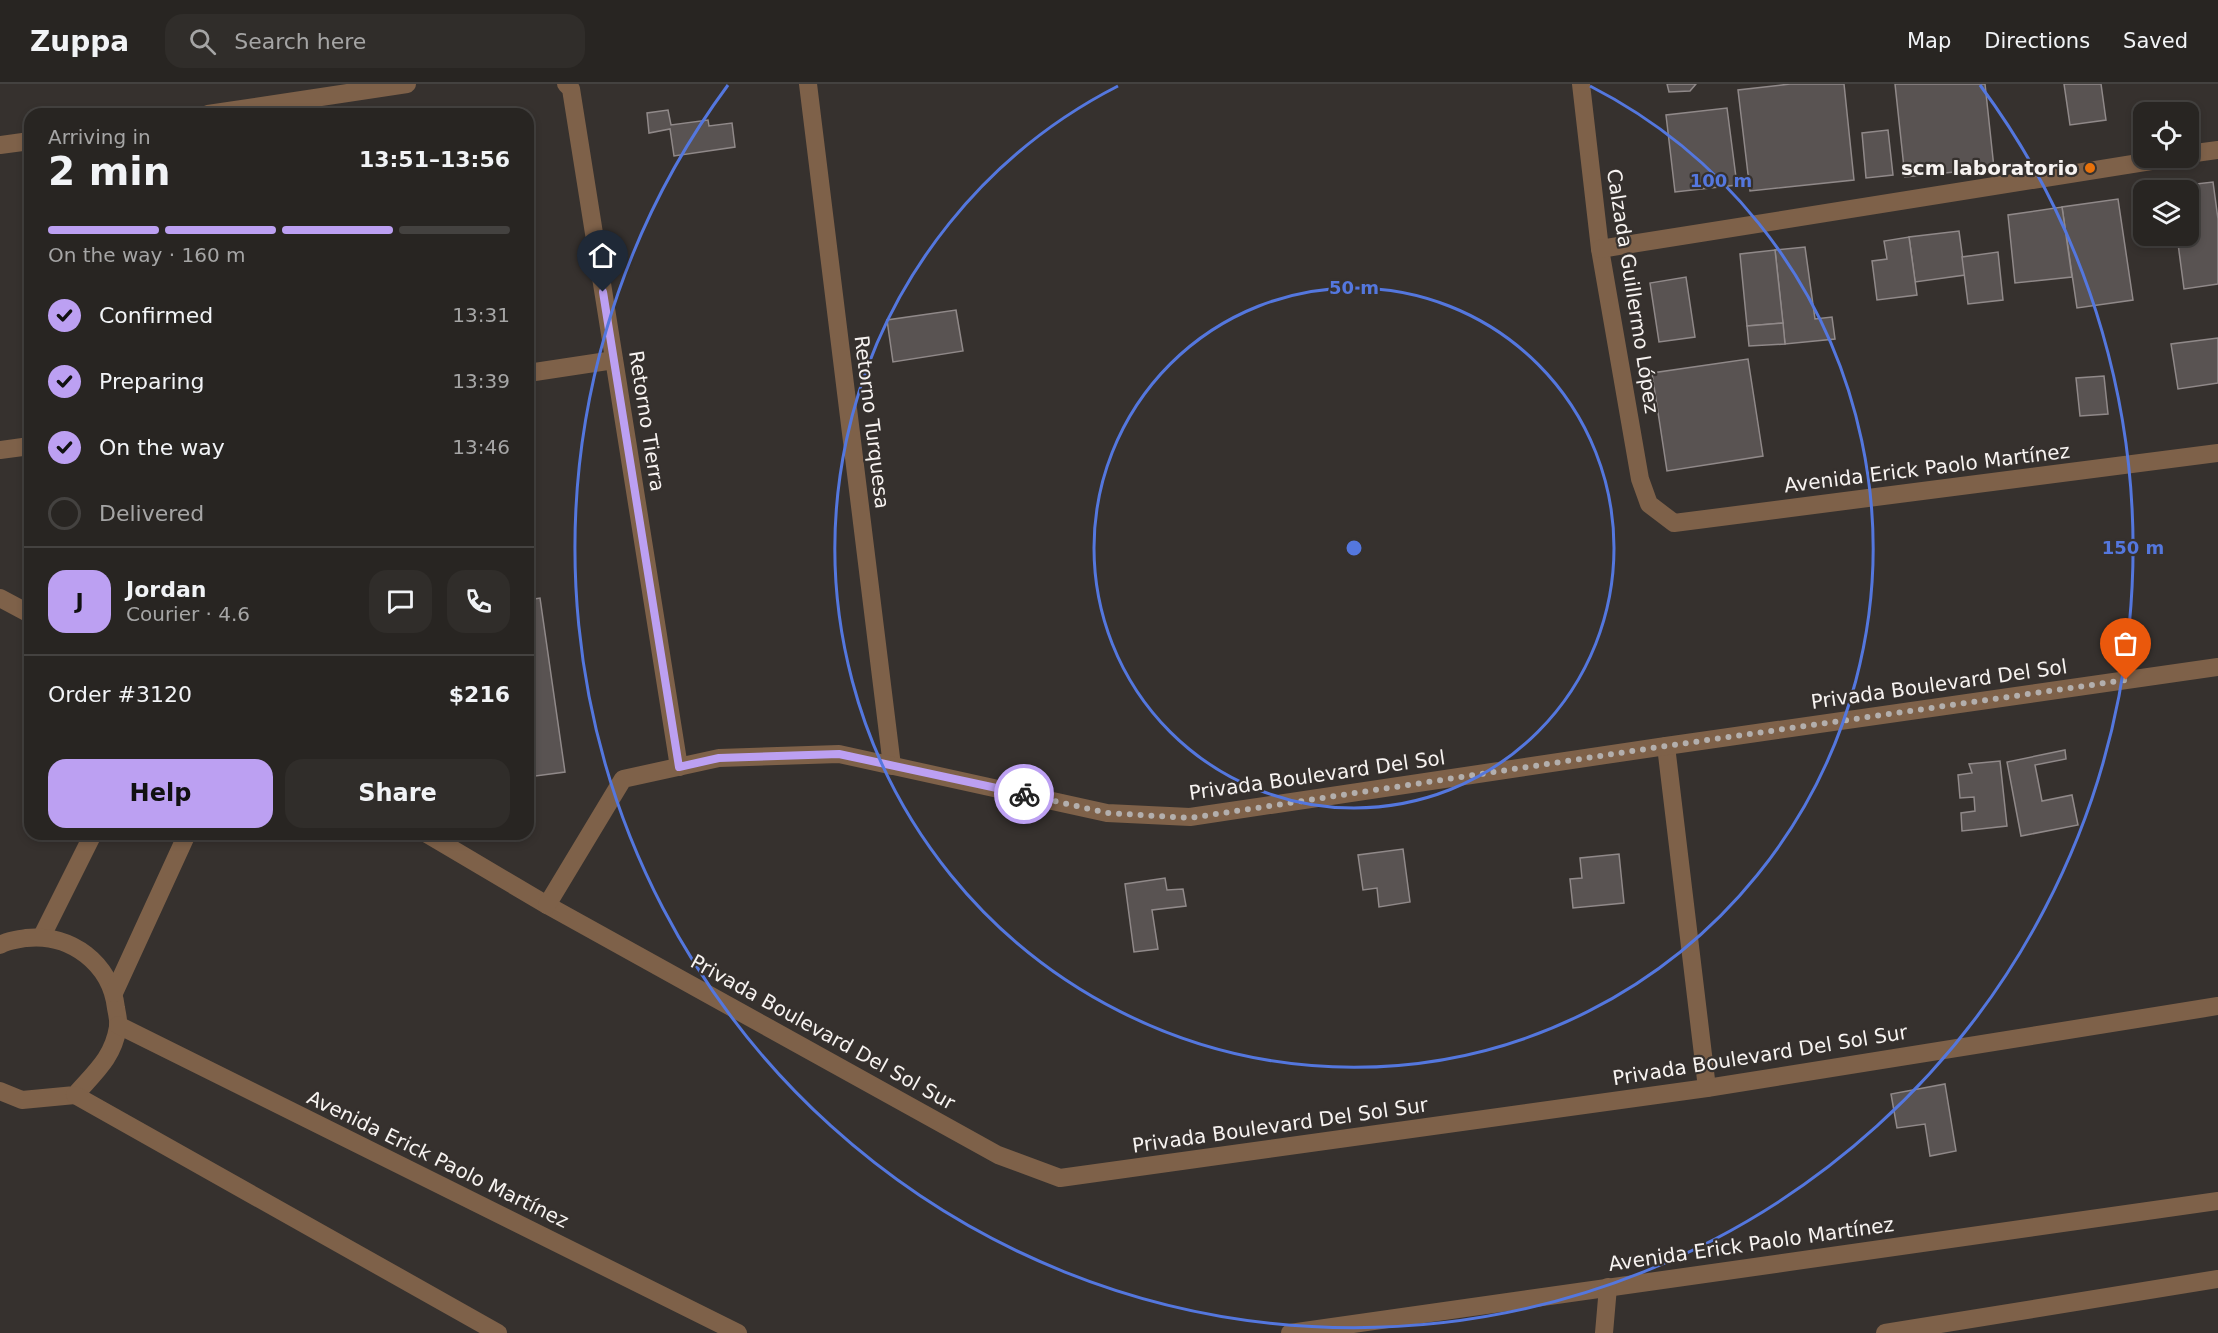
<!DOCTYPE html>
<html lang="en">
<head>
<meta charset="utf-8">
<style>
	body { margin:0; font-family:"DejaVu Sans",sans-serif; background:#302d2a; color:#f1f3f6; height:100vh; display:flex; flex-direction:column; font-size:22px; white-space:nowrap }
	* { box-sizing:border-box; margin:0 }
	p { font-size:20px; color:#a5a5a5 }
	.icon { flex:none; width:33px; height:33px; fill:none; stroke:currentColor; stroke-width:2; stroke-linecap:round; stroke-linejoin:round }
	.map { position:relative; flex:1; overflow:hidden }
	.side { position:absolute; left:24px; top:24px; width:510px; height:732px; display:flex; flex-direction:column; background:#282522; border-radius:18px; box-shadow:0 3px 9px #0003,0 0 0 2px #444240 }
	.side>* { flex:none }
	.fabs { position:absolute; left:2133px; top:18px; display:grid; gap:12px }
	.fabs a { display:grid; place-items:center; width:66px; height:66px; border-radius:12px; background:#282522; box-shadow:0 3px 9px #0003,0 0 0 2px #444240; font-size:30px }
	.pin { position:absolute; display:grid; place-items:center; width:51px; height:51px; color:#fff; margin:-62px -26px; border-radius:50% 50% 50% 0; rotate:-45deg; box-shadow:0 0 6px #0007 }
	.pin .icon { rotate:45deg }
	.courier { position:absolute; display:grid; place-items:center; width:60px; height:60px; margin:-30px; border:4px solid #bca0f2; border-radius:50%; background:#fff; color:#222; box-shadow:0 2px 8px #0007 }
	.head em { font-style:normal; font-weight:800 }
	.head div { display:flex; flex-direction:column-reverse }
	.head { display:flex; align-items:center; justify-content:space-between; height:102px; padding:0 24px }
	h1 { font-size:39px; font-weight:800; line-height:45px }
	.bar { display:grid; grid-template-columns:repeat(4,1fr); gap:9px 6px; align-content:center; height:72px; padding:0 24px }
	.bar i { height:8px; border-radius:4px; background:#444240 }
	.bar .selected { background:#bca0f2 }
	.bar p { grid-column:span 4 }
	.line { display:flex; align-items:center; gap:15px; padding:0 24px; border-top:2px solid #444240 }
	.line div { flex:1 }
	.round { display:grid; place-items:center; flex:none; width:63px; height:63px; border-radius:18px; background:#302d2a }
	ol { padding:0 24px; list-style:none }
	li { display:flex; align-items:center; gap:18px; height:66px }
	li p { margin-inline-start:auto }
	li .icon { padding:6px; border-radius:50%; background:#bca0f2; color:#111; stroke-width:4 }
	li:last-child { color:#a5a5a5 }
	li i { width:33px; height:33px; border:3px solid #444240; border-radius:50% }
	.primary-button { display:flex; gap:12px; margin-top:auto; padding:12px 24px }
	.primary-button a { flex:1; height:69px; border-radius:18px; background:#bca0f2; color:#111; font-size:24px; font-weight:800; line-height:69px; text-align:center }
	.primary-button a+a { background:#302d2a; color:#f1f3f6 }
	header { display:flex; align-items:center; gap:36px; box-sizing:border-box; height:84px; padding:0 30px; background:#282522; border-bottom:2px solid #444240 }
	header strong { font-size:28px }
	nav { display:flex; gap:33px; margin-inline-start:auto; font-size:21px }
	.search { width:420px; height:54px; background:#302d2a; display:flex; align-items:center; gap:15px; box-sizing:border-box; padding:0 21px; border-radius:18px; color:#a5a5a5; font-size:22px }
	.map>svg:first-child { display:block }
	.building { fill:#595352; stroke:#908989; stroke-width:1.5 }
	.lines { fill:none; stroke-linecap:round; stroke-linejoin:round }
	.minor { stroke:#7e6149; stroke-width:18 }
	.done { stroke:#b3afad; stroke-width:6; stroke-dasharray:0 10.8 }
	.route { stroke:#bca0f2; stroke-width:8 }
	.ring { fill:none; stroke:#5477de; stroke-width:3 }
	.food-dot { fill:#e8710a; stroke:#36312e; stroke-width:2 }
	.labels { text-anchor:middle; dominant-baseline:central; stroke-width:4.5; stroke-linejoin:round; paint-order:stroke }
	.poi-label { font-size:20px; font-weight:bold; fill:#f7f3f1; stroke:#36312e; text-anchor:end }
	.street-label { font-size:20px; fill:#f7f3f1; stroke:#36312e }
	.centre { fill:#5477de; stroke:#36312e; stroke-width:3 }
	.ring-label { font-size:18px; text-anchor:middle; font-weight:bold; fill:#5477de; stroke:#36312e; stroke-width:4.5; stroke-linejoin:round; paint-order:stroke }
</style>
</head>
<body>
<header>
<strong>Zuppa</strong>
<div class="search"><svg class="icon" aria-label="search" viewBox="0 0 24 24"><circle cx="10" cy="10" r="6"/><path d="M15 15l6 6"/></svg>Search here</div>
<nav><a>Map</a><a>Directions</a><a>Saved</a></nav>
</header>
<div class="map">
<svg width="2218" height="1249" viewBox="0 0 2218 1249">
	<rect width="100%" height="100%" fill="#36312e"/>
	<g class="building">
		<path d="M1667,0H1696L1690,7L1669,8Z"/>
		<path d="M1790,0H1844L1854,96L1750,107L1738,6Z"/>
		<path d="M1895,0H1985L1994,84L1905,93Z"/>
		<path d="M2064,0H2101L2106,36L2070,41Z"/>
		<path d="M1727,24L1737,101L1675,108L1666,31Z"/>
		<path d="M668,26L671,41L708,36L709,42L732,39L735,63L674,72L670,45L649,49L647,29Z"/>
		<path d="M1888,46L1893,91L1866,94L1862,49Z"/>
		<path d="M2213,98L2218,135V200L2184,205L2177,152H2188V106H2144Z"/>
		<path d="M2118,115L2133,216L2077,224L2062,123Z"/>
		<path d="M2062,123L2072,193L2015,199L2008,131Z"/>
		<path d="M1959,147L1965,191L1915,198L1909,153Z"/>
		<path d="M1909,153L1917,211L1877,216L1872,177L1887,175L1884,157Z"/>
		<path d="M1805,163L1815,235L1832,233L1835,255L1785,260L1775,166Z"/>
		<path d="M1775,166L1783,239L1747,242L1740,170Z"/>
		<path d="M1998,168L2003,216L1968,220L1962,173Z"/>
		<path d="M1686,193L1695,253L1659,258L1650,199Z"/>
		<path d="M956,226L963,267L893,278L887,236Z"/>
		<path d="M1783,239L1785,260L1749,262L1747,242Z"/>
		<path d="M2218,254V299L2178,305L2171,260Z"/>
		<path d="M1748,275L1763,372L1667,387L1652,289Z"/>
		<path d="M2104,292L2108,330L2080,332L2076,294Z"/>
		<path d="M540,514L565,688L528,693V516Z"/>
		<path d="M2065,666L2066,675L2035,681L2042,717L2072,711L2078,741L2021,752L2007,678Z"/>
		<path d="M2000,677L2007,742L1962,747L1961,729L1975,727L1974,713L1960,714L1958,691L1972,689L1969,680Z"/>
		<path d="M1403,765L1410,818L1379,823L1377,804L1363,806L1358,771Z"/>
		<path d="M1619,770L1624,819L1573,824L1570,795L1582,794L1580,774Z"/>
		<path d="M1165,794L1167,806L1183,805L1186,822L1152,826L1158,865L1134,868L1125,800Z"/>
		<path d="M1945,1000L1956,1067L1930,1072L1925,1040L1897,1044L1891,1010Z"/>
	</g>
	<g class="lines">
		<g class="minor">
			<path d="M566,0L571,5L679,683"/>
			<path d="M808,0L892,682"/>
			<path d="M1581,0L1600,165L1640,395L1649,420L1674,439L2218,369"/>
			<path d="M208,30L407,0"/>
			<path d="M0,61L30,57"/>
			<path d="M2188,70L2218,66"/>
			<path d="M1600,165L2170,74"/>
			<path d="M528,289L614,276"/>
			<path d="M0,366L30,362"/>
			<path d="M0,514L30,530"/>
			<path d="M1666,662L1707,1004"/>
			<path d="M427,750L547,821L998,1071L1060,1094L1707,1004L2218,922"/>
			<path d="M547,821L623,695L719,674L839,670L1107,729L1190,733L1666,662L2218,583"/>
			<path d="M42,852L93,750"/>
			<path d="M0,861C9,856 16,856 26,854C71,849 111,880 116,924C117,930 119,937 118,943C113,974 95,988 75,1011L22,1016L0,1007"/>
			<path d="M114,909L187,750"/>
			<path d="M118,941L738,1249"/>
			<path d="M75,1011L498,1249"/>
			<path d="M1290,1249L2218,1117"/>
			<path d="M1604,1249L1608,1203"/>
			<path d="M1885,1249L2218,1195"/>
		</g>
	</g>
	<g class="lines">
		<path class="done" d="M1024,710L1107,729L1190,734L1666,662L2126,596"/>
		<path class="route" d="M603,208L679,683L719,674L839,670L1024,710"/>
	</g>
	<g class="ring">
		<circle cx="1354" cy="464" r="260"/>
		<path d="M1590 2A519 519 0 1 1 1118 2"/>
		<path d="M1980 1A779 779 0 1 1 728 1"/>
	</g>
	<circle class="food-dot" cx="2090" cy="84" r="6"/>
	<g class="labels">
		<g class="poi-label">
			<text x="2078" y="84">scm laboratorio</text>
		</g>
		<g class="street-label">
			<text transform="translate(1633 207) rotate(81)">Calzada Guillermo López</text>
			<text transform="translate(647 337) rotate(81)">Retorno Tierra</text>
			<text transform="translate(872 338) rotate(83)">Retorno Turquesa</text>
			<text transform="translate(1927 384) rotate(-7)">Avenida Erick Paolo Martínez</text>
			<text transform="translate(1939 600) rotate(-8)">Privada Boulevard Del Sol</text>
			<text transform="translate(1317 691) rotate(-8)">Privada Boulevard Del Sol</text>
			<text transform="translate(823 948) rotate(29)">Privada Boulevard Del Sol Sur</text>
			<text transform="translate(1760 971) rotate(-9)">Privada Boulevard Del Sol Sur</text>
			<text transform="translate(1280 1041) rotate(-8)">Privada Boulevard Del Sol Sur</text>
			<text transform="translate(438 1075) rotate(26)">Avenida Erick Paolo Martínez</text>
			<text transform="translate(1751 1160) rotate(-8)">Avenida Erick Paolo Martínez</text>
		</g>
	</g>
	<circle cx="1354" cy="464" r="9" class="centre"/>
	<g class="ring-label">
		<text x="1721" y="103">100 m</text>
		<text x="1354" y="210">50 m</text>
		<text x="2133" y="470">150 m</text>
	</g>
</svg>
<div class="fabs">
<a><svg class="icon" aria-label="locate" viewBox="0 0 24 24"><circle cx="12" cy="12" r="6"/><path d="M12 2v4M12 18v4M2 12h4M18 12h4"/></svg></a>
<a><svg class="icon" aria-label="layers" viewBox="0 0 24 24"><path d="M12 4l9 5-9 5-9-5zM3 14l9 5 9-5"/></svg></a>
</div>
<div class="pin" style="left:2126px;top:596px;background:#ea580c"><svg class="icon" aria-label="bag" viewBox="0 0 24 24"><path d="M5 8h14l-1 12H6zM9 8a3 3 0 0 1 6 0"/></svg></div>
<div class="pin" style="left:603px;top:208px;background:#1f2937"><svg class="icon" aria-label="home" viewBox="0 0 24 24"><path d="M3 11l9-7 9 7M6 9v11h12V9"/></svg></div>
<div class="courier" style="left:1024px;top:710px"><svg class="icon" aria-label="bike" viewBox="0 0 24 24"><circle cx="6" cy="16" r="4"/><circle cx="18" cy="16" r="4"/><path d="M6 16l4-8h5l3 8M10 8l3 8H6M13 5h3"/></svg></div>
<section class="side">
<div class="head"><div><h1>2 min</h1><p>Arriving in</p></div><em>13:51–13:56</em></div>
<div class="bar"><i class="selected"></i><i class="selected"></i><i class="selected"></i><i></i><p>On the way · 160 m</p></div>
<ol>
<li><svg class="icon" aria-label="check" viewBox="0 0 24 24"><path d="M5 12l5 5 9-10"/></svg>Confirmed<p>13:31</p></li>
<li><svg class="icon" aria-label="check" viewBox="0 0 24 24"><path d="M5 12l5 5 9-10"/></svg>Preparing<p>13:39</p></li>
<li><svg class="icon" aria-label="check" viewBox="0 0 24 24"><path d="M5 12l5 5 9-10"/></svg>On the way<p>13:46</p></li>
<li><i></i>Delivered</li>
</ol>
<div class="line" style="height:108px"><b class="round" style="background:#bca0f2;color:#111">J</b><div><b>Jordan</b><p>Courier · 4.6</p></div><a class="round"><svg class="icon" aria-label="chat" viewBox="0 0 24 24"><path d="M4 5h16v11H9l-5 4z"/></svg></a><a class="round"><svg class="icon" aria-label="phone" viewBox="0 0 24 24"><path d="M5 4h4l2 5-3 2q2 4 5 5l2-3 5 2v4C11 20 4 13 5 4z"/></svg></a></div>
<div class="line" style="height:78px"><div>Order #3120</div><b>$216</b></div>
<div class="primary-button"><a>Help</a><a>Share</a></div>
</section>
</div>
</body>
</html>
